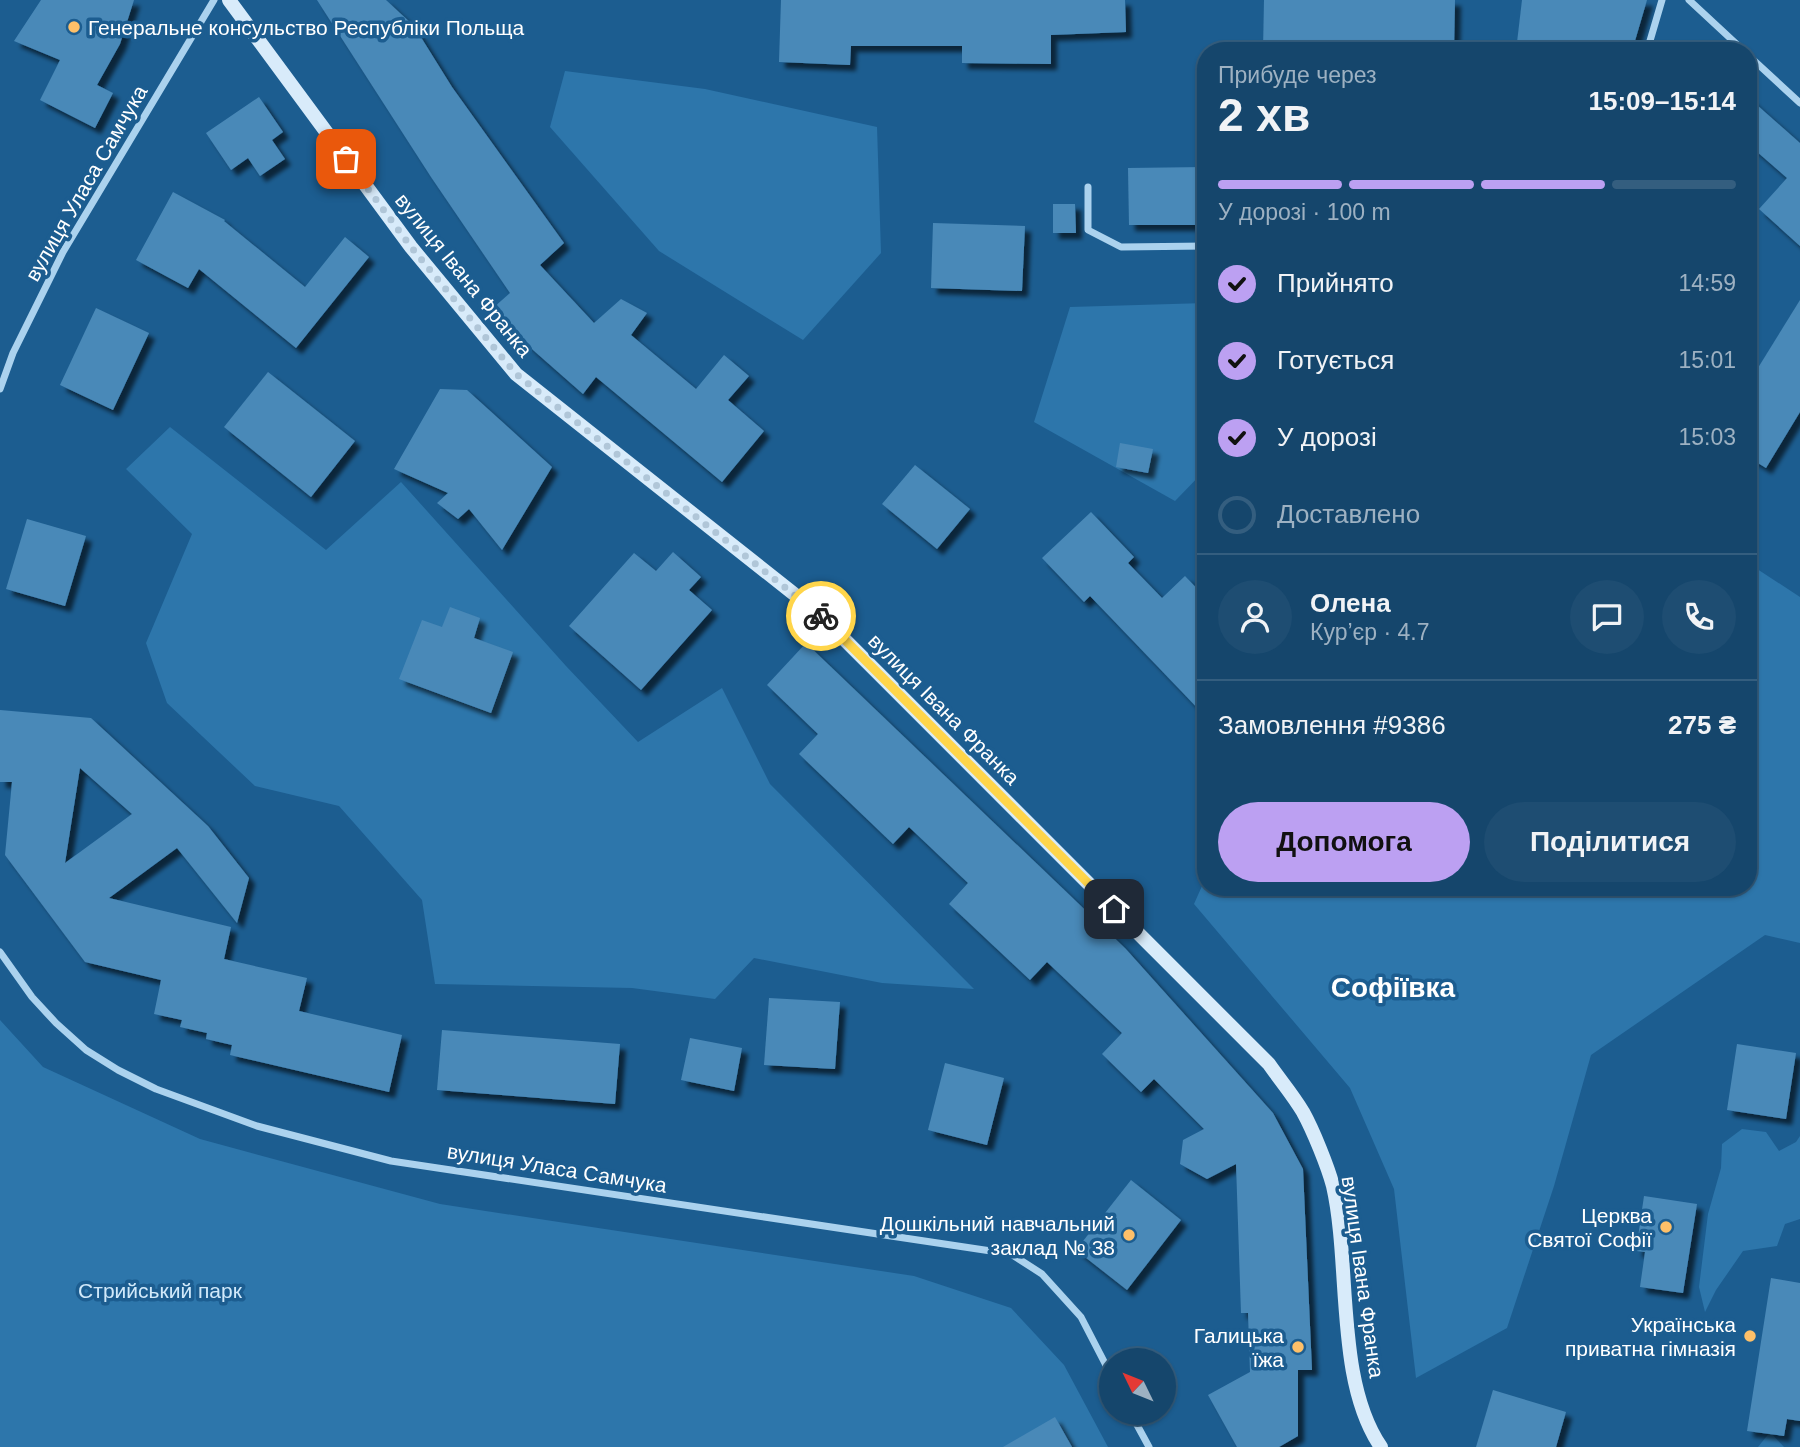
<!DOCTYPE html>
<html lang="uk">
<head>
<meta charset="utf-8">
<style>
	body { margin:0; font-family:Helvetica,sans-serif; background:#1e4d72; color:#f1f3f6; height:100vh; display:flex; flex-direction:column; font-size:26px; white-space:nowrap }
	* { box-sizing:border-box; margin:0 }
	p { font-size:23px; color:#9db1c2 }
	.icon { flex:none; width:38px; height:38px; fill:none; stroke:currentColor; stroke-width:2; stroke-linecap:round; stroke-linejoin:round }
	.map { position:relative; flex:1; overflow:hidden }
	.side { position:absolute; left:1197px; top:42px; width:560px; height:854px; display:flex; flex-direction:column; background:#15466c; border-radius:28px; box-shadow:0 2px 5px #0004,0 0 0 2px #345e7f }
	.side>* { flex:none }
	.needle { width:46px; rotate:313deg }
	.fabs { position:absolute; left:1099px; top:1348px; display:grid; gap:14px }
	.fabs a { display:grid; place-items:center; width:77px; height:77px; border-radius:50%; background:#15466c; box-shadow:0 2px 5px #0004,0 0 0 2px #345e7f; font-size:35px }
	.pin { position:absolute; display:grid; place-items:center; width:60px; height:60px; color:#fff; margin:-30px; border-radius:14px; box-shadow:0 4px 10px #0006 }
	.courier { position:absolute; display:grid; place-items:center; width:70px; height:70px; margin:-35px; border:5px solid #ffd54a; border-radius:50%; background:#fff; color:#222; box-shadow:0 2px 9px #0007 }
	.overview em { font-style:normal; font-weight:700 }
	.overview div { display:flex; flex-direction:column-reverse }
	.overview { display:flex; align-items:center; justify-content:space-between; height:119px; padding:0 21px }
	h1 { font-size:46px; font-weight:700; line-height:52px }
	.bar { display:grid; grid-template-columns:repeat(4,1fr); gap:10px 7px; align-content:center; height:84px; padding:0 21px }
	.bar i { height:9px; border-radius:5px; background:#345e7f }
	.bar .selected { background:#bca0f2 }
	.bar p { grid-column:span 4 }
	.line { display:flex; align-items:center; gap:18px; padding:0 21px; border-top:2px solid #345e7f }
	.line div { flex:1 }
	.round { display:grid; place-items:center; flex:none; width:74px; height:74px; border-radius:37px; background:#1e4d72 }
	ol { padding:0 21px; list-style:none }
	li { display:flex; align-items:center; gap:21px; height:77px }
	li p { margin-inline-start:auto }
	li .icon { padding:7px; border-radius:50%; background:#bca0f2; color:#111; stroke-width:4 }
	li:last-child { color:#9db1c2 }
	li i { width:38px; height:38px; border:4px solid #345e7f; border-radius:50% }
	.action { display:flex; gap:14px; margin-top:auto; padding:14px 21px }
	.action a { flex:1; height:80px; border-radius:42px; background:#bca0f2; color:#111; font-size:28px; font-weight:700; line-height:80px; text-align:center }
	.action a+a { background:#1e4d72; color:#f1f3f6 }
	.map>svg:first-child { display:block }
	.green { fill:#2d76ab }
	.building { fill:#4a89b8; fill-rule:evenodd; filter:url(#shadow) }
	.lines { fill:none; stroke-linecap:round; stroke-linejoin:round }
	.street { stroke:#abd2ee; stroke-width:7 }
	.secondary { stroke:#d8ebfa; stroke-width:14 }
	.done { stroke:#b0c6d8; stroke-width:7; stroke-dasharray:0 12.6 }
	.route { stroke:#ffd54a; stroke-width:9 }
	.poi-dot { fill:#fec069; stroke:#1c5d90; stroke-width:2.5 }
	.labels { text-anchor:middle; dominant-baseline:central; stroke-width:7; stroke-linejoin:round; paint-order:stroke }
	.poi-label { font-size:21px; fill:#fff; stroke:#1c5d90; text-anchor:end }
	.street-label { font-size:21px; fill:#fff; stroke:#1c5d90 }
	.park-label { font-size:21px; fill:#d1e9fa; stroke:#1c5d90 }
	.district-label { font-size:28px; font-weight:bold; fill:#fff; stroke:#1c5d90 }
</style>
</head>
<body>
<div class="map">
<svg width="1800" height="1447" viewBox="0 0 1800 1447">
	<defs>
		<filter id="shadow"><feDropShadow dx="6" dy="6" stdDeviation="2" flood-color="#0009"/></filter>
	</defs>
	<rect width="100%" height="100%" fill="#1c5d90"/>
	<g class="green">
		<path d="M565,71L705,89L877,127L881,253L803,340L659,251L550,127Z"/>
		<path d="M1206,303V469L1175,501L1034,422L1070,307Z"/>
		<path d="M170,427L326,550L401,482L566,666L638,742L722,688L770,784L974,989L882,983L754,958L715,999L632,988L435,984L422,900L339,806L255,786L167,703L146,643L192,534L126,469Z"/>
		<path d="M1748,563L1800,597V943L1765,935L1591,1055L1554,1186L1507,1328L1416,1378L1394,1189L1350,1088L1194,904L1206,877V887H1748Z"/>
		<path d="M0,1020L43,1067L200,1139L440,1204L914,1276L1011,1308L1064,1365L1108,1447H0Z"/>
		<path d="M1742,1129L1766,1132L1779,1151L1796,1142L1800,1136V1219L1785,1224L1777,1246L1743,1251L1716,1290L1705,1312L1699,1287L1708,1214L1721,1168L1722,1144Z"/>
		<path d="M1770,1432L1784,1447H1758Z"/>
	</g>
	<g class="building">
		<path d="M41,0H134L120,44L97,85L113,93L95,128L40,100L60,60L14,41Z"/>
		<path d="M317,0H386L414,26L452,87L564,243L540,265L594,323L621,299L647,313L631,335L696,389L724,355L749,376L728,400L764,431L722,482L596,377L583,394L533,350L493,308L510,293L431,177Z"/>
		<path d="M781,0H1125L1126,32L1051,35V64L962,63V46H851L850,65L779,62Z"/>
		<path d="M1264,0H1455L1454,51H1263Z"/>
		<path d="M1522,0H1647L1632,51H1516Z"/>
		<path d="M259,97L283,132L272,140L285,159L260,176L248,158L231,170L206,133Z"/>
		<path d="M1748,97L1800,143V246L1759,209L1787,178L1748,144Z"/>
		<path d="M1206,167V225H1129L1128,168Z"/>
		<path d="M173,192L225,220L224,221L305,287L345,237L369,257L296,348L199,269L188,288L136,260Z"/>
		<path d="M1053,204H1075L1076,233H1053Z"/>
		<path d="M933,223L1025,226L1022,291L931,288Z"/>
		<path d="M1800,300V412L1766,468L1748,457V384Z"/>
		<path d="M96,308L149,333L113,410L60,385Z"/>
		<path d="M268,372L355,441L311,497L224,427Z"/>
		<path d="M440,389L467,390L552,467L502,550L469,509L458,519L437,503L448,493L394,469Z"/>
		<path d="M1120,443L1153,449L1148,473L1116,467Z"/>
		<path d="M915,465L970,509L937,549L882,504Z"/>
		<path d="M1091,512L1134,557L1128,563L1162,598L1185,576L1206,598V717L1090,596L1084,602L1042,558Z"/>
		<path d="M27,519L86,536L65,606L6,589Z"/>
		<path d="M673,552L701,577L689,590L712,610L641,690L569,626L634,553L656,571Z"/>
		<path d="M450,607L480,618L474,638L513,652L491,713L399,679L422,620L442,627Z"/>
		<path d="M806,643L1125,948L1273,1113L1303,1169L1312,1370H1298V1436L1279,1447H1237L1208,1395L1250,1372L1248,1313H1241L1236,1164L1207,1179L1180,1164L1183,1140L1204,1129L1154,1079L1141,1092L1102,1054L1122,1033L1047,962L1030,980L949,904L968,883L909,827L893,844L799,754L818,734L767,685Z"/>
		<path d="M0,710L91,718L208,826L249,878L237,923L177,848L109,898L231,927L224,959L307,978L299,1011L402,1035L389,1092L230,1055L232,1045L206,1039L207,1033L180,1027L182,1020L154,1014L161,980L85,962L5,855L12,782H0ZM80,768L132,814L65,863Z"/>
		<path d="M769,998L840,1002L835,1069L764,1065Z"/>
		<path d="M442,1030L620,1044L615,1104L437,1090Z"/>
		<path d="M690,1038L742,1048L734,1091L681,1080Z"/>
		<path d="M1737,1044L1796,1053L1786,1119L1727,1110Z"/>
		<path d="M945,1063L1004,1078L987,1145L928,1130Z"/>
		<path d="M1131,1180L1181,1220L1127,1290L1076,1250Z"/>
		<path d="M1644,1196L1697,1204L1683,1293L1640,1287L1645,1252L1636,1251Z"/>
		<path d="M1771,1278L1800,1283V1421L1787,1419L1784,1436L1747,1431Z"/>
		<path d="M1493,1390L1566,1412L1556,1447H1476Z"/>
		<path d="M1055,1417L1072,1447H1003Z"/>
	</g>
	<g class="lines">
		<g class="street">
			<path d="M1689,0L1744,51"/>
			<path d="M1647,51L1662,0"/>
			<path d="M1748,55L1800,103"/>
			<path d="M1088,187V230L1121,247L1206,246"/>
			<path d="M0,389L13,353L63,252L214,0"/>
			<path d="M0,952L32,997L56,1023L86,1050L118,1070L156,1089L257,1126L391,1161L1011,1254L1042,1274L1081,1317L1111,1375"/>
			<path d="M1130,1412L1149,1447"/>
		</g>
		<path class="secondary" d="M229,0L411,247L516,374L818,613L1269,1064C1280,1080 1293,1095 1303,1112C1313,1130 1328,1167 1333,1186C1351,1265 1335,1380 1381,1447"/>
	</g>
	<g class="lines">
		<path class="done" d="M346,159L411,247L516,374L821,616"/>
		<path class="route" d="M821,616L1114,909"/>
	</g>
	<g class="poi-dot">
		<circle cx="74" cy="27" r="7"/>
		<circle cx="1666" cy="1227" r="7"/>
		<circle cx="1129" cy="1235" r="7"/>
		<circle cx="1750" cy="1336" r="7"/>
		<circle cx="1298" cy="1347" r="7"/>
	</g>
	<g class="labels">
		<g class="poi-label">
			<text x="88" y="27" text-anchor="start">Генеральне консульство Республіки Польща</text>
			<text x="1652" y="1215">Церква<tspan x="1652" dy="24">Святої Софії</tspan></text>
			<text x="1115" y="1223">Дошкільний навчальний<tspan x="1115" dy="24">заклад № 38</tspan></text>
			<text x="1736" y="1324">Українська<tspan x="1736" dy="24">приватна гімназія</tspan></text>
			<text x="1284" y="1335">Галицька<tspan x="1284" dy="24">їжа</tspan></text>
		</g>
		<g class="street-label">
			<text transform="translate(86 183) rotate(-60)">вулиця Уласа Самчука</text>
			<text transform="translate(464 275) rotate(51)">вулиця Івана Франка</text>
			<text transform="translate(944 709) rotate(45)">вулиця Івана Франка</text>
			<text transform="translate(557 1168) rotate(9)">вулиця Уласа Самчука</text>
			<text transform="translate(1363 1277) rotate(82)">вулиця Івана Франка</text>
		</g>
		<g class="park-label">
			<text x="160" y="1290">Стрийський парк</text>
		</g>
		<g class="district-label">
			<text x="1393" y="987">Софіївка</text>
		</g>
	</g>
</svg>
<div class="fabs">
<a><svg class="needle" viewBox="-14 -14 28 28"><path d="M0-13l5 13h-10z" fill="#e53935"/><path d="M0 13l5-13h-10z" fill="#9db1c2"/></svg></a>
</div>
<div class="pin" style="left:346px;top:159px;background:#ea580c"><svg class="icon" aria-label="bag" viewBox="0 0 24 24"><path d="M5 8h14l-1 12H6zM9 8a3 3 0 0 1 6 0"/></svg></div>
<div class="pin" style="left:1114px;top:909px;background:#1f2937"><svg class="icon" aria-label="home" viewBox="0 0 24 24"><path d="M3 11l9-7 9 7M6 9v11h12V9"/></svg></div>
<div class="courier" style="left:821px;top:616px"><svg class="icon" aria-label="bike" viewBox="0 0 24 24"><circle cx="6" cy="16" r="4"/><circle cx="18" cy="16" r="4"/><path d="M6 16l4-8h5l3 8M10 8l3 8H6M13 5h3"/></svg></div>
<section class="side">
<div class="overview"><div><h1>2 хв</h1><p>Прибуде через</p></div><em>15:09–15:14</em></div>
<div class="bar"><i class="selected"></i><i class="selected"></i><i class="selected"></i><i></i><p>У дорозі · 100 m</p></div>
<ol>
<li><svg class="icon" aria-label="check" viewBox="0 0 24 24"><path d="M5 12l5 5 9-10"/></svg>Прийнято<p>14:59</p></li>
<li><svg class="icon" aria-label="check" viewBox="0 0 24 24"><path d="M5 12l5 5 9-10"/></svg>Готується<p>15:01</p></li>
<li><svg class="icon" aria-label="check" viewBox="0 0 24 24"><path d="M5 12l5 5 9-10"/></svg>У дорозі<p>15:03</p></li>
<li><i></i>Доставлено</li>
</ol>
<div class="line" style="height:126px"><a class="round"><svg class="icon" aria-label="person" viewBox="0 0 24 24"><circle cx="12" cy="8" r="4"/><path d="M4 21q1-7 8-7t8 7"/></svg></a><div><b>Олена</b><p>Кур’єр · 4.7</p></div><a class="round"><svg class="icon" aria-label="chat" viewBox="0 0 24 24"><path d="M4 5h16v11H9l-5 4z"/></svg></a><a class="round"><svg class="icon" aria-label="phone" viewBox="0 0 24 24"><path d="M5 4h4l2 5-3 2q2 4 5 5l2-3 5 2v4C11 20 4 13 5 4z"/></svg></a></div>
<div class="line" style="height:91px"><div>Замовлення #9386</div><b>275 ₴</b></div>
<div class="action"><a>Допомога</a><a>Поділитися</a></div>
</section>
</div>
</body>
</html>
